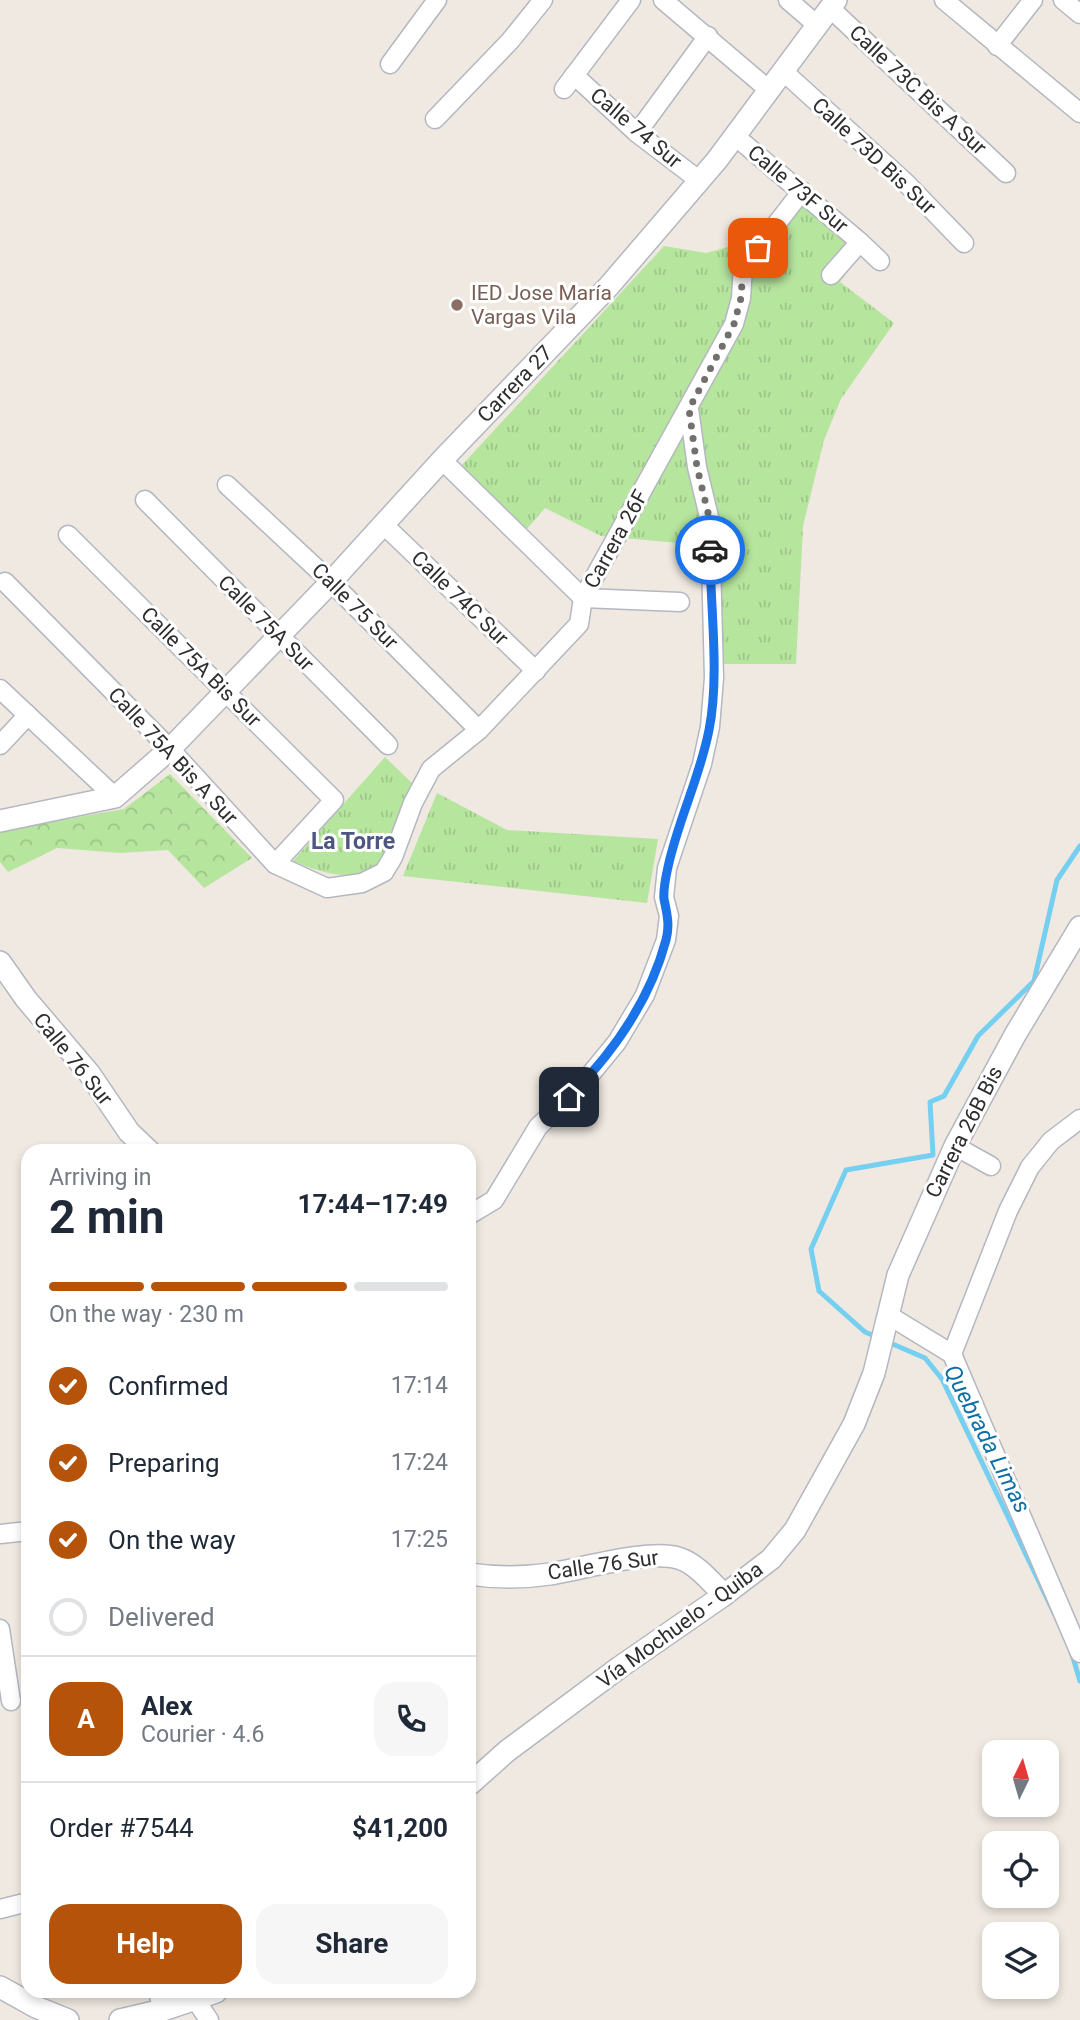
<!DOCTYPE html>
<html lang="en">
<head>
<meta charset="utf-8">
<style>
	body { margin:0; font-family:Roboto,sans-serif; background:#f6f6f7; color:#1f2937; height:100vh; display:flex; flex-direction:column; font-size:26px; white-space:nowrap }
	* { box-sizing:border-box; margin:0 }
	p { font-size:23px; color:#747a83 }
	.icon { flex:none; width:38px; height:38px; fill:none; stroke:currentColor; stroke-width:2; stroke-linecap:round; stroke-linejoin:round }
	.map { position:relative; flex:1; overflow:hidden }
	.sheet { position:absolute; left:21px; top:1144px; width:455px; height:854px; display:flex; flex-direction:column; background:#fff; border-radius:21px; box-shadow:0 4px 10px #0003 }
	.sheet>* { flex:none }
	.needle { width:46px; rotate:5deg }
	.tools { position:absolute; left:982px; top:1740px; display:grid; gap:14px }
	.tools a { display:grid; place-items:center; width:77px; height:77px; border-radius:14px; background:#fff; box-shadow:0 4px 10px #0003; font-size:35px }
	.pin { position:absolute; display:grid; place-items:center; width:60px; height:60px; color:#fff; margin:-30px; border-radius:14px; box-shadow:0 4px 10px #0006 }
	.courier { position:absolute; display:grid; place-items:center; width:70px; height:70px; margin:-35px; border:5px solid #1a73e8; border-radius:50%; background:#fff; color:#222; box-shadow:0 2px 9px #0007 }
	.headline em { font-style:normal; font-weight:700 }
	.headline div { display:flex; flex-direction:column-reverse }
	.headline { display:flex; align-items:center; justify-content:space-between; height:119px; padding:0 28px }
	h1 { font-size:46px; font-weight:700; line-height:52px }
	.bar { display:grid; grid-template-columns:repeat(4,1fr); gap:10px 7px; align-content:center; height:84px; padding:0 28px }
	.bar i { height:9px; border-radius:5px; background:#e0e1e3 }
	.bar .current { background:#b45309 }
	.bar p { grid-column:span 4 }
	.line { display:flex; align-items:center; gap:18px; padding:0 28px; border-top:2px solid #e0e1e3 }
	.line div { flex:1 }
	.round { display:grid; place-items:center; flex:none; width:74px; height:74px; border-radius:21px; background:#f6f6f7 }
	ol { padding:0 28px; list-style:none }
	li { display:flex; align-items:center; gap:21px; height:77px }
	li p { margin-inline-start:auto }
	li .icon { padding:7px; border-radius:50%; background:#b45309; color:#fff; stroke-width:4 }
	li:last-child { color:#747a83 }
	li i { width:38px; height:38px; border:4px solid #e0e1e3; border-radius:50% }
	.button { display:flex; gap:14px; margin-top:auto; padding:14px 28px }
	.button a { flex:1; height:80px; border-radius:21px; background:#b45309; color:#fff; font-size:28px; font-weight:700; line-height:80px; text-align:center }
	.button a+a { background:#f6f6f7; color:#1f2937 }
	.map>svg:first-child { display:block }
	.grass { fill:url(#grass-tufts) }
	.park { fill:url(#park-crowns) }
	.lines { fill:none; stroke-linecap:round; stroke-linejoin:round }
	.stream { stroke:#75cff0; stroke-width:5 }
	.minor-casing { stroke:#b4b7c1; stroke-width:21 }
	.tertiary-casing { stroke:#b4b7c1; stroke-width:24 }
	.minor { stroke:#fff; stroke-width:18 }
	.tertiary { stroke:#fff; stroke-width:21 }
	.done { stroke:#726f6d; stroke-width:7; stroke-dasharray:0 12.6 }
	.route { stroke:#1a73e8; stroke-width:9 }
	.education-dot { fill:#8d6e63; stroke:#fff; stroke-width:2.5 }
	.labels { text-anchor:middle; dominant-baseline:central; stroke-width:6; stroke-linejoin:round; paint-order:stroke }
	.street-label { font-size:21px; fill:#2e2e2e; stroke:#fff }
	.education-label { font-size:21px; fill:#785e54; stroke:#fff; text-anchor:start }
	.neighbourhood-label { font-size:23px; font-weight:bold; fill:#4d5680; stroke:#fff }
	.water-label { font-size:23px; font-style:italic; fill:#0d6fa3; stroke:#fff }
</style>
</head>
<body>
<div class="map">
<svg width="1080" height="2020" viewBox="0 0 1080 2020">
	<defs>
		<pattern id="grass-tufts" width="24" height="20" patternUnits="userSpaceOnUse" patternTransform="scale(1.75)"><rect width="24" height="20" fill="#b6e59e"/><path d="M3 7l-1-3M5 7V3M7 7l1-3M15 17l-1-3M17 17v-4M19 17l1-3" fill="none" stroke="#9dc588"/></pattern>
		<pattern id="park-crowns" width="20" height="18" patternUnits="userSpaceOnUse" patternTransform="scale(1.75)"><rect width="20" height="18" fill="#b6e59e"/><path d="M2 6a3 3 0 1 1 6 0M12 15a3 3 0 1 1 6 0" fill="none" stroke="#9dc588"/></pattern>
	</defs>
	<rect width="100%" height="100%" fill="#efe9e1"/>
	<g class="grass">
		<path d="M793,193L864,248L840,282L894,323L841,399L824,440L803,526L796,664H718L723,547L601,536L545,508L526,530L462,465L664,246L706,253L753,240Z"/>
		<path d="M385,757L413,784C409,792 405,800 402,809C398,821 395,846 387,855C363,887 324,874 293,861Z"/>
		<path d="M437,793L507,830L658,839L647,903L403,876Z"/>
	</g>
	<path class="park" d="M170,774L252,858L204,888L168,850L120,853L57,848L8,872L0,862V831L124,809Z"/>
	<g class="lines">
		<g class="stream">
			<path d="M879,1338L865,1332L819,1291L811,1249L846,1170L933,1155L930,1102L944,1096L978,1036L1034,981L1057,880L1080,846"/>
			<path d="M888,1342L925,1358L942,1379L1054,1613"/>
			<path d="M1071,1651L1080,1681"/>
		</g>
		<g class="minor-casing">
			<g id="minor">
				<path d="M663,0L769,90"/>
				<path d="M788,0L817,25"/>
				<path d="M944,0L1080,113"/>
				<path d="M1063,0L1080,14"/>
				<path d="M830,8L1006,173"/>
				<path d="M997,46L1033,0"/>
				<path d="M390,64L437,0"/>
				<path d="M783,71L906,183L964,243"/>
				<path d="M574,75L637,133L700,181"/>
				<path d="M564,89L631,0"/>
				<path d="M435,119L510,41L543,0"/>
				<path d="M637,133L708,36"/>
				<path d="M735,136L860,242L831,275"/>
				<path d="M860,242L880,261"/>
				<path d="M442,460L583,598"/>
				<path d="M227,485L331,582L479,730"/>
				<path d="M145,500L388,745"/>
				<path d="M384,525L536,671"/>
				<path d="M68,535L334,800L275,864"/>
				<path d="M5,582L170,749L275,864L327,888L362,883L384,872L393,857L413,803L431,769L479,730L579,624L583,598L734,324L741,298L743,267L802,191"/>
				<path d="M583,598L680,602"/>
				<path d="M0,689L115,797"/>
				<path d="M0,745L28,715"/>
				<path d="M955,1146L991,1166"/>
				<path d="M469,1215L494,1200L538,1127L585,1081L617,1042L645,995L666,940L669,916L664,897L667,868L702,764L710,727L714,678L710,521L697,467L689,409"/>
				<path d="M888,1315L952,1354L1080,1653"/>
				<path d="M952,1354L1008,1211L1030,1167L1051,1141L1080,1119"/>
				<path d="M0,1534L28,1531"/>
				<path d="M0,1629L11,1701"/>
				<path d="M0,1909L28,1902"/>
				<path d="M158,1992L163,2010"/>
				<path d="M195,1999L209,2020"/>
			</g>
		</g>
		<g class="tertiary-casing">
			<g id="tertiary">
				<path d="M0,821L115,797L170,749L331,582L442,460L609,286L717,160L836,0"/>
				<path d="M0,962L26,999L89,1073L129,1132L150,1152"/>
				<path d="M469,1574C496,1578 523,1578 550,1574C582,1569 649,1549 678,1558C696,1563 711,1582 724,1595"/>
				<path d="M469,1785L507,1751L620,1667L724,1595L771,1559L795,1530L854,1424L874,1373L898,1275L955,1146L1015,1035L1080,927"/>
				<path d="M0,1987L36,2007L68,2020"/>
				<path d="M120,2020L163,2010L216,1992"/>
			</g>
		</g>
		<use href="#minor" class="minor"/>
		<use href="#tertiary" class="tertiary"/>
	</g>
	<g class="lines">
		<path class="done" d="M710,550V521L697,467L689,409L734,324L741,298L743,267L758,248"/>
		<path class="route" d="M569,1097C612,1054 650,1000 666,940C670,925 667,914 664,899C663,889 666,876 668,867C678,820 700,777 709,730C720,675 710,606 710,550"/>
	</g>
	<circle class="education-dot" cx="457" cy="305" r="7"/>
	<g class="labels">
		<g class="street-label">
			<text transform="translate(918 90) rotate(43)">Calle 73C Bis A Sur</text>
			<text transform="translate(636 128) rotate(40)">Calle 74 Sur</text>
			<text transform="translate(874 156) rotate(43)">Calle 73D Bis Sur</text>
			<text transform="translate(798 189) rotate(40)">Calle 73F Sur</text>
			<text transform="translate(515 384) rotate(-46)">Carrera 27</text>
			<text transform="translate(616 539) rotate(-61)">Carrera 26F</text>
			<text transform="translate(460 598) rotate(44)">Calle 74C Sur</text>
			<text transform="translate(355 606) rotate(45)">Calle 75 Sur</text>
			<text transform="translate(266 623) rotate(45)">Calle 75A Sur</text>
			<text transform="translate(201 667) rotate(45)">Calle 75A Bis Sur</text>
			<text transform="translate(173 756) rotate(47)">Calle 75A Bis A Sur</text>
			<text transform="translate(73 1059) rotate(51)">Calle 76 Sur</text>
			<text transform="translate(964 1132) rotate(-63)">Carrera 26B Bis</text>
			<text transform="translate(603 1565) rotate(-8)">Calle 76 Sur</text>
			<text transform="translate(680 1625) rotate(-36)">Vía Mochuelo - Quiba</text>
		</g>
		<g class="education-label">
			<text x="471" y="293">IED Jose María<tspan x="471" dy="24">Vargas Vila</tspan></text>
		</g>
		<g class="neighbourhood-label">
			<text x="353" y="841">La Torre</text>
		</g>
		<g class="water-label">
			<text transform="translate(987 1439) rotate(63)">Quebrada Limas</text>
		</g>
	</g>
</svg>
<div class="tools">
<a><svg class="needle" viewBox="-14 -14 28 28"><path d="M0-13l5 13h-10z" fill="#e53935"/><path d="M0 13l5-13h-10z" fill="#747a83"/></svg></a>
<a><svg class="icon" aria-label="locate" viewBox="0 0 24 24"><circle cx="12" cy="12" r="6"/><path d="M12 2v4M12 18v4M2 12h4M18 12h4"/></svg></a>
<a><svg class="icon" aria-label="layers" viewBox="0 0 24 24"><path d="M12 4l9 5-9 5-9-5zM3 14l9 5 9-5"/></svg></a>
</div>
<div class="pin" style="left:758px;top:248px;background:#ea580c"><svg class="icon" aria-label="bag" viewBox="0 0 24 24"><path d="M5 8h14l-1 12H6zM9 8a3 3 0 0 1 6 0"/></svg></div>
<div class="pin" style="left:569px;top:1097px;background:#1f2937"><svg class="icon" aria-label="home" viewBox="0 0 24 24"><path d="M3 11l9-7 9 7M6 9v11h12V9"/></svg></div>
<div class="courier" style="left:710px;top:550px"><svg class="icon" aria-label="car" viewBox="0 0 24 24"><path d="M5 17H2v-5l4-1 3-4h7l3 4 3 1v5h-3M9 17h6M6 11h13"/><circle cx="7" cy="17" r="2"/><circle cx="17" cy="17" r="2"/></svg></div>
<section class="sheet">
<div class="headline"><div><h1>2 min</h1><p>Arriving in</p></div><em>17:44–17:49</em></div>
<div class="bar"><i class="current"></i><i class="current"></i><i class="current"></i><i></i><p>On the way · 230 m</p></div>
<ol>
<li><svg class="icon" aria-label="check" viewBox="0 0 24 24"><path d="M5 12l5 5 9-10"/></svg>Confirmed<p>17:14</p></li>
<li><svg class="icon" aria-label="check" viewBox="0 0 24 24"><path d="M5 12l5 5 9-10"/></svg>Preparing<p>17:24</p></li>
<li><svg class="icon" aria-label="check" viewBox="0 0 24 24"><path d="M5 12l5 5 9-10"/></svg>On the way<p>17:25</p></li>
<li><i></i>Delivered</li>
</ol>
<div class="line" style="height:126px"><b class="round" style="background:#b45309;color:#fff">A</b><div><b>Alex</b><p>Courier · 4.6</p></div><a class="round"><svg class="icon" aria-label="phone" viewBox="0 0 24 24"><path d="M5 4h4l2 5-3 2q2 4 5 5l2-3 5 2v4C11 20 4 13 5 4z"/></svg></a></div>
<div class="line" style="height:91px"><div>Order #7544</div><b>$41,200</b></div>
<div class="button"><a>Help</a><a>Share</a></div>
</section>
</div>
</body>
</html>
